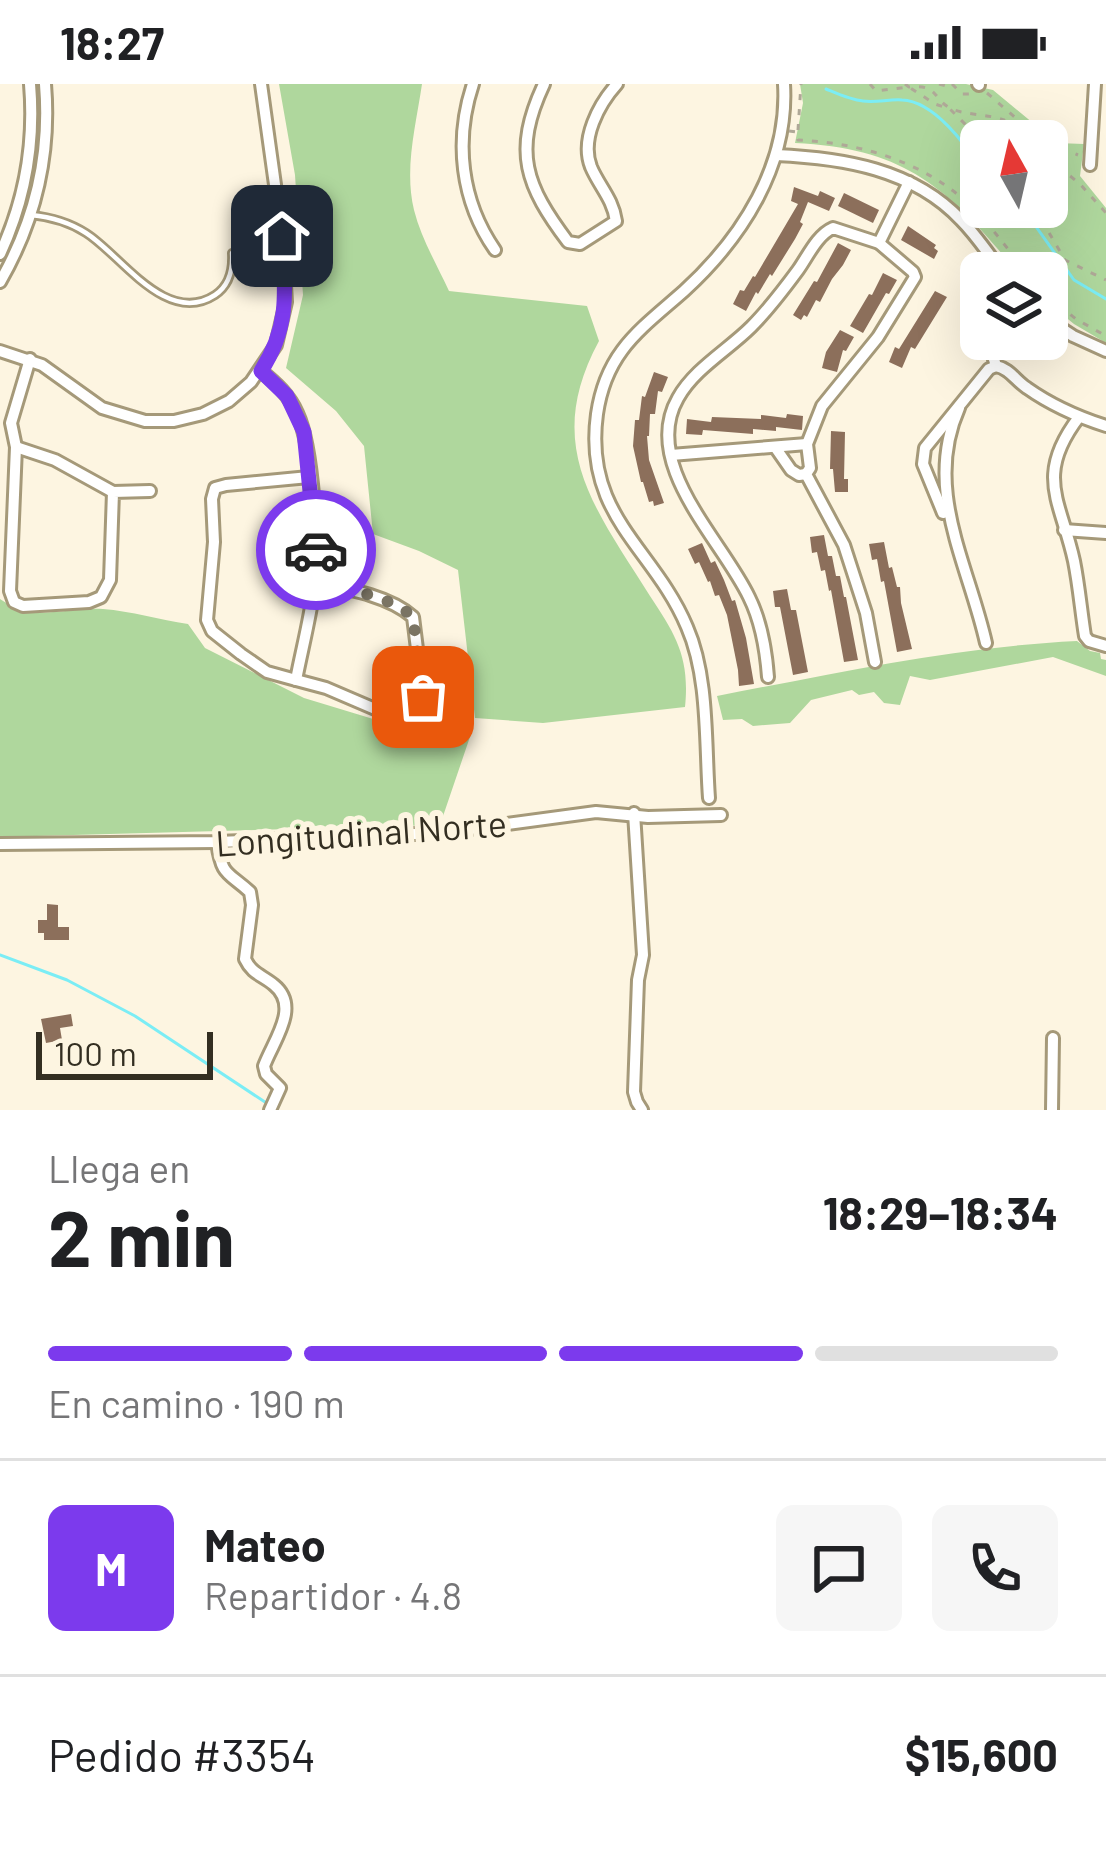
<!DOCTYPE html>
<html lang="es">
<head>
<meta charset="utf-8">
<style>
	body { margin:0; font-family:Barlow,sans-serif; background:#f6f6f6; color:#202124; height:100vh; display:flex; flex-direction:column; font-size:45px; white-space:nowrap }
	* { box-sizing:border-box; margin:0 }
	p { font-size:39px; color:#757577 }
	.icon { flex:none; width:66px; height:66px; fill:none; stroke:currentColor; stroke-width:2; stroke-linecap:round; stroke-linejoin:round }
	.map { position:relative; height:1026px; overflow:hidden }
	.side { display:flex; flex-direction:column; background:#fff; flex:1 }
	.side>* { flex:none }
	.needle { width:78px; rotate:352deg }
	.tools { position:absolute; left:960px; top:36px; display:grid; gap:24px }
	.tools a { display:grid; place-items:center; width:108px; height:108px; border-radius:18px; background:#fff; box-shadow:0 12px 48px #0002; font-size:60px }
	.scale { position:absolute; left:36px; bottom:30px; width:177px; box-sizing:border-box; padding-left:12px; border:6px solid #332e21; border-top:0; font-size:33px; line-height:42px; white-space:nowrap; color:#332e21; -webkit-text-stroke:9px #fdf5e1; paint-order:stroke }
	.pin { position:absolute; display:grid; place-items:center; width:102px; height:102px; color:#fff; margin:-51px; border-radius:24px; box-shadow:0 6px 18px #0006 }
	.courier { position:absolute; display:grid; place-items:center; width:120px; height:120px; margin:-60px; border:9px solid #7c3aed; border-radius:50%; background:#fff; color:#222; box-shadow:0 3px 15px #0007 }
	.overview em { font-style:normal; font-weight:700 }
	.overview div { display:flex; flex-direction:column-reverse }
	.overview { display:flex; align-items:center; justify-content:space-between; height:204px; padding:0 48px }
	h1 { font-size:78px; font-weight:700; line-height:90px }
	.bar { display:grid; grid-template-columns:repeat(4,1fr); gap:18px 12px; align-content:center; height:144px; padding:0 48px }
	.bar i { height:15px; border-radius:9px; background:#e0e0e0 }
	.bar .selected { background:#7c3aed }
	.bar p { grid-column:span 4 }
	.line { display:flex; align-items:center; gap:30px; padding:0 48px; border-top:3px solid #e0e0e0 }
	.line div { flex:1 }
	.round { display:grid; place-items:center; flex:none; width:126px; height:126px; border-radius:18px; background:#f6f6f6 }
	.status { display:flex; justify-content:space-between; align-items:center; height:84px; padding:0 60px; background:#fff; direction:ltr }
	.status svg { height:33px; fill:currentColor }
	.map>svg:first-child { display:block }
	.green { fill:#afd79d; fill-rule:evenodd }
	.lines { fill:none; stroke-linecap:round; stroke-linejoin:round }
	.stream { stroke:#7bedf5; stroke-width:3 }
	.building { fill:#8c6f5b }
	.lane-casing { stroke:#a59979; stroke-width:10 }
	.street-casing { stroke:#a59979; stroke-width:16 }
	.path { stroke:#afa897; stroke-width:3; stroke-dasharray:6 9; stroke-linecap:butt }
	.lane { stroke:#fff; stroke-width:4.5 }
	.street { stroke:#fff; stroke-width:10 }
	.done { stroke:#7a7464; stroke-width:12; stroke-dasharray:0 21.6 }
	.route { stroke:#7c3aed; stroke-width:15 }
	.labels { text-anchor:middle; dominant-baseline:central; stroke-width:12; stroke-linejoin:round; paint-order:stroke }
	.street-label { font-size:36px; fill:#332e21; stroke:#fdf5e1 }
</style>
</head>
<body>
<div class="status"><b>18:27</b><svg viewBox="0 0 49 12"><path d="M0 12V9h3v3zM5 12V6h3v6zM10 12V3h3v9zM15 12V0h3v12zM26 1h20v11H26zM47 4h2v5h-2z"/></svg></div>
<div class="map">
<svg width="1106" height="1026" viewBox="0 0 1106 1026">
	<rect width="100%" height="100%" fill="#fdf5e1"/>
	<g class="green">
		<path d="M279,0H422C416,41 404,85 414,126C421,154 437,181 449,207L587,222L599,257C542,362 595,424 650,512C676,551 690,574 685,623L543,639L475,634L458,486L419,467L373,450L364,362L336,327L286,284L303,211L295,91Z"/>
		<path d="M800,0H966L993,6L1057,59L1084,60L1080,92L1106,124V259L1074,240L1047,218V189H1018C950,106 907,64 795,59L803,19ZM981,57H1047V123H981Z"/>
		<path d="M0,515C33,539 66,523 103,525C131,527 160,536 188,540L205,564L304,614L416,648L473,644L440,741L0,753Z"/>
		<path d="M1077,557L1090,567L1100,569L1101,575L1106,576V592L1053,573L930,596L910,592L900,621L884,619L874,608L859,611L852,606L811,616L790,639L753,642L742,635L723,636L717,612C837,589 955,563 1077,557Z"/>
	</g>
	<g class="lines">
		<g class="stream">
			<path d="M826,5C838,10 851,16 863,17C876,19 889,15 902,16C934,17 966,61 981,85"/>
			<path d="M1022,123L1074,196L1106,215"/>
			<path d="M0,871L67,896L135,932L277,1026"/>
		</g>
	</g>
	<g class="building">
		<path d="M794,103L818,112L820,107L835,114L829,127L808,118L800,138L803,140L795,155L772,192L770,190L758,210L756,208L746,227L733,220L740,206L744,207L753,192L755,193L798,120L791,117Z"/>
		<path d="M844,109L879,126L873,139L838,122Z"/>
		<path d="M908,142L936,161L934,164L938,167L934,175L901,156Z"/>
		<path d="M838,159L851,166L843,181L832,195L820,218L816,216L807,233L804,231L801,236L793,231L814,197L817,198Z"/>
		<path d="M883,189L897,196L889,210L886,209L863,249L850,242L869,210L872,211Z"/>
		<path d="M935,207L947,213L915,265L911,263L902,284L889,278L895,263L899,265Z"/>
		<path d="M840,246L854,253L846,267L843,266L837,288L822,284L826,268Z"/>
		<path d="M654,288L668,293L662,308L658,307L655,330H650L649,352H647L649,376L664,419L654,422L653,417L649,418L643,398H641L633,362L635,336H639L642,312L645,313Z"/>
		<path d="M787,330L803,332L802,346L776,343V347L753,345V350L703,346L702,351L686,350L687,335L711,338L712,333L761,335V331L786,334Z"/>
		<path d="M831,347L845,348L844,395H848V408H835L833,385H830Z"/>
		<path d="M824,451L828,472H832L836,492H840L844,513H846L858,576L844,578L831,506L829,507L825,486L821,487L817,468L812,469L810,453Z"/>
		<path d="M884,458L889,484L892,483L897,503H900L901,519L912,565L897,568L884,497L881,498L877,475L872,476L869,460Z"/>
		<path d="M702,459L711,479L715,477L724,496L732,517L735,516L746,554L754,600L739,602L738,586L727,531L719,511L715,512L710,497L708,498L699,478L695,480L688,465Z"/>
		<path d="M787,505L791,526H796L808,588L793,591L780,523H775L773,507Z"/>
		<path d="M47,820L58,821V843H69V856H44V849H38V836H47Z"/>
		<path d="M71,930L73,942L60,944L62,956L46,959L41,935Z"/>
	</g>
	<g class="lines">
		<g class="lane-casing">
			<path id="lane" d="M31,131C51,133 69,138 86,149C120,170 166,243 215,211C230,201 233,185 232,169"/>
		</g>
		<g class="street-casing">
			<g id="street">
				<path d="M473,0C454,57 461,117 495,166"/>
				<path d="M544,0C512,68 526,102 568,158L580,160L616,137C613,115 599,102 591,83C580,55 599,20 617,0"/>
				<path d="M978,0L979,1"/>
				<path d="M776,71C843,74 913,85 961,136C977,152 989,171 1003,189"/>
				<path d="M1090,81L1095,0"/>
				<path d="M879,159L909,98"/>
				<path d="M0,170C25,116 35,59 30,0"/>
				<path d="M0,198C35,137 51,71 45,0"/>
				<path d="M1047,235L1073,252L1106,267"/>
				<path d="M970,245L991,265L996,282C1010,285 1015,296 1027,304C1051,321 1078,333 1106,342"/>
				<path d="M0,267L42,281L102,324L145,337H174L203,330L229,317L251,298L276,261L286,218L282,151L261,0"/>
				<path d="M30,275L11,339L16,363L10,507L14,518L23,522L89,518L101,513L110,496L113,408L150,407"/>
				<path d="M261,287C276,299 289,311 297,329C313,363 319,466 314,504C310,535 302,565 296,596L326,604L403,637H413L422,632L423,613L413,533C388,511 347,505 315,499"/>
				<path d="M959,324C923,405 968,479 986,559"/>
				<path d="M1079,333C1034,392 1061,417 1074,477C1079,502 1081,527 1085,552L1089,557L1106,562"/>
				<path d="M16,363L55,376L113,408"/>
				<path d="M775,363L791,386L799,391L806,390"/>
				<path d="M671,371L807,360"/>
				<path d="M943,429L923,380L925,364L989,285L996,282"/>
				<path d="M1064,446L1106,449"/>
				<path d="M768,593C766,566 761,537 749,513C722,456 640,380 678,314C694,285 728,266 751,243C768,226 784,205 798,186C808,172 817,151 833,144L879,159L913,188L915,193L878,253L822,322L807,360L810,384L806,390L844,461L866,529L875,578"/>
				<path d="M296,596L267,588L241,570L212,547L207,536L214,458L212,415L215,404L226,401L309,393"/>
				<path d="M709,714C705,660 709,593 687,543C654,464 583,432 597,330C606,267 641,245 684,207C742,154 789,81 784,0"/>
				<path d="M634,729L643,871L638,896L634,1008L637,1018L642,1026"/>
				<path d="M217,758C222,793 227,787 250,808L252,821L245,875C252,890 262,891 274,901C301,923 273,957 264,982L266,990L280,1004L270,1026"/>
				<path d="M0,760L217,758L440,749L596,728L648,733L721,731"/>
				<path d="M1052,1026L1053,954"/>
			</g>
		</g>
		<g class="path">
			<path d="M870,0L876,7L909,3L935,20L950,25L970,45L981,63"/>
			<path d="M905,0L909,3C940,0 932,16 952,25C965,31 988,30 1004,36L1007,43L1004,57"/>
			<path d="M939,0L953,4"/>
			<path d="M952,0L962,10H972"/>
			<path d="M987,9L1034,50L1046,57"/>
			<path d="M1008,44L1026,57"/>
			<path d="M798,46L801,0"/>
			<path d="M789,47L797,48L798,56C862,59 925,78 972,123C992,143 1009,167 1027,189"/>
			<path d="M1048,58L1078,71"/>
			<path d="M1047,73L1080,100L1106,129"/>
			<path d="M1034,123L1065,176L1106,196"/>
			<path d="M1047,212L1076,235L1106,252"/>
		</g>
		<use href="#lane" class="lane"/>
		<use href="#street" class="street"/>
	</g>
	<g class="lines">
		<path class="done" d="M316,466L315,499C347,505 388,511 413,533L423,613"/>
		<path class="route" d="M282,152C285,204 291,241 261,287L287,312L304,348L316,466"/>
	</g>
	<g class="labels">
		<g class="street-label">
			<text transform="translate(361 748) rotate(-4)">Longitudinal Norte</text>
		</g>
	</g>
</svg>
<div class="tools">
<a><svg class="needle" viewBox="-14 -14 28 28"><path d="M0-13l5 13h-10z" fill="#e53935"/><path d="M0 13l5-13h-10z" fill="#757577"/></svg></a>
<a><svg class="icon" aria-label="layers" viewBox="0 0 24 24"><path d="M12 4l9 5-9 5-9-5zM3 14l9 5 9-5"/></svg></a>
</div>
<div class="scale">100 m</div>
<div class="pin" style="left:423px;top:613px;background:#ea580c"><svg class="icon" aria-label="bag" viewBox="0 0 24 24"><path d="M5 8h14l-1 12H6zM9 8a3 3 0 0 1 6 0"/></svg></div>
<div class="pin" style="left:282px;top:152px;background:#1f2937"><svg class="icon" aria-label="home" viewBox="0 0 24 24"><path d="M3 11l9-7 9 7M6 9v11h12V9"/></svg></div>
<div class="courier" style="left:316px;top:466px"><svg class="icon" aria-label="car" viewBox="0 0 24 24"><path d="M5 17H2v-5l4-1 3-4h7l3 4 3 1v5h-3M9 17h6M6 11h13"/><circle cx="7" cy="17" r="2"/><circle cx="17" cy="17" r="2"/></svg></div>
</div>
<section class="side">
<div class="overview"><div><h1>2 min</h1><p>Llega en</p></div><em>18:29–18:34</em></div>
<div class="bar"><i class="selected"></i><i class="selected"></i><i class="selected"></i><i></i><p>En camino · 190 m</p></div>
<div class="line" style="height:216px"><b class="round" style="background:#7c3aed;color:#fff">M</b><div><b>Mateo</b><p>Repartidor · 4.8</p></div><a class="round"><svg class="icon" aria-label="chat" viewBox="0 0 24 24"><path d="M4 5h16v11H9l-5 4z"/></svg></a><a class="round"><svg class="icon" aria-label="phone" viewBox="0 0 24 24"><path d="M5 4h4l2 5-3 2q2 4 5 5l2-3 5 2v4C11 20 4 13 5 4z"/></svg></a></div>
<div class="line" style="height:156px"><div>Pedido #3354</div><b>$15,600</b></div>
</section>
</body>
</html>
